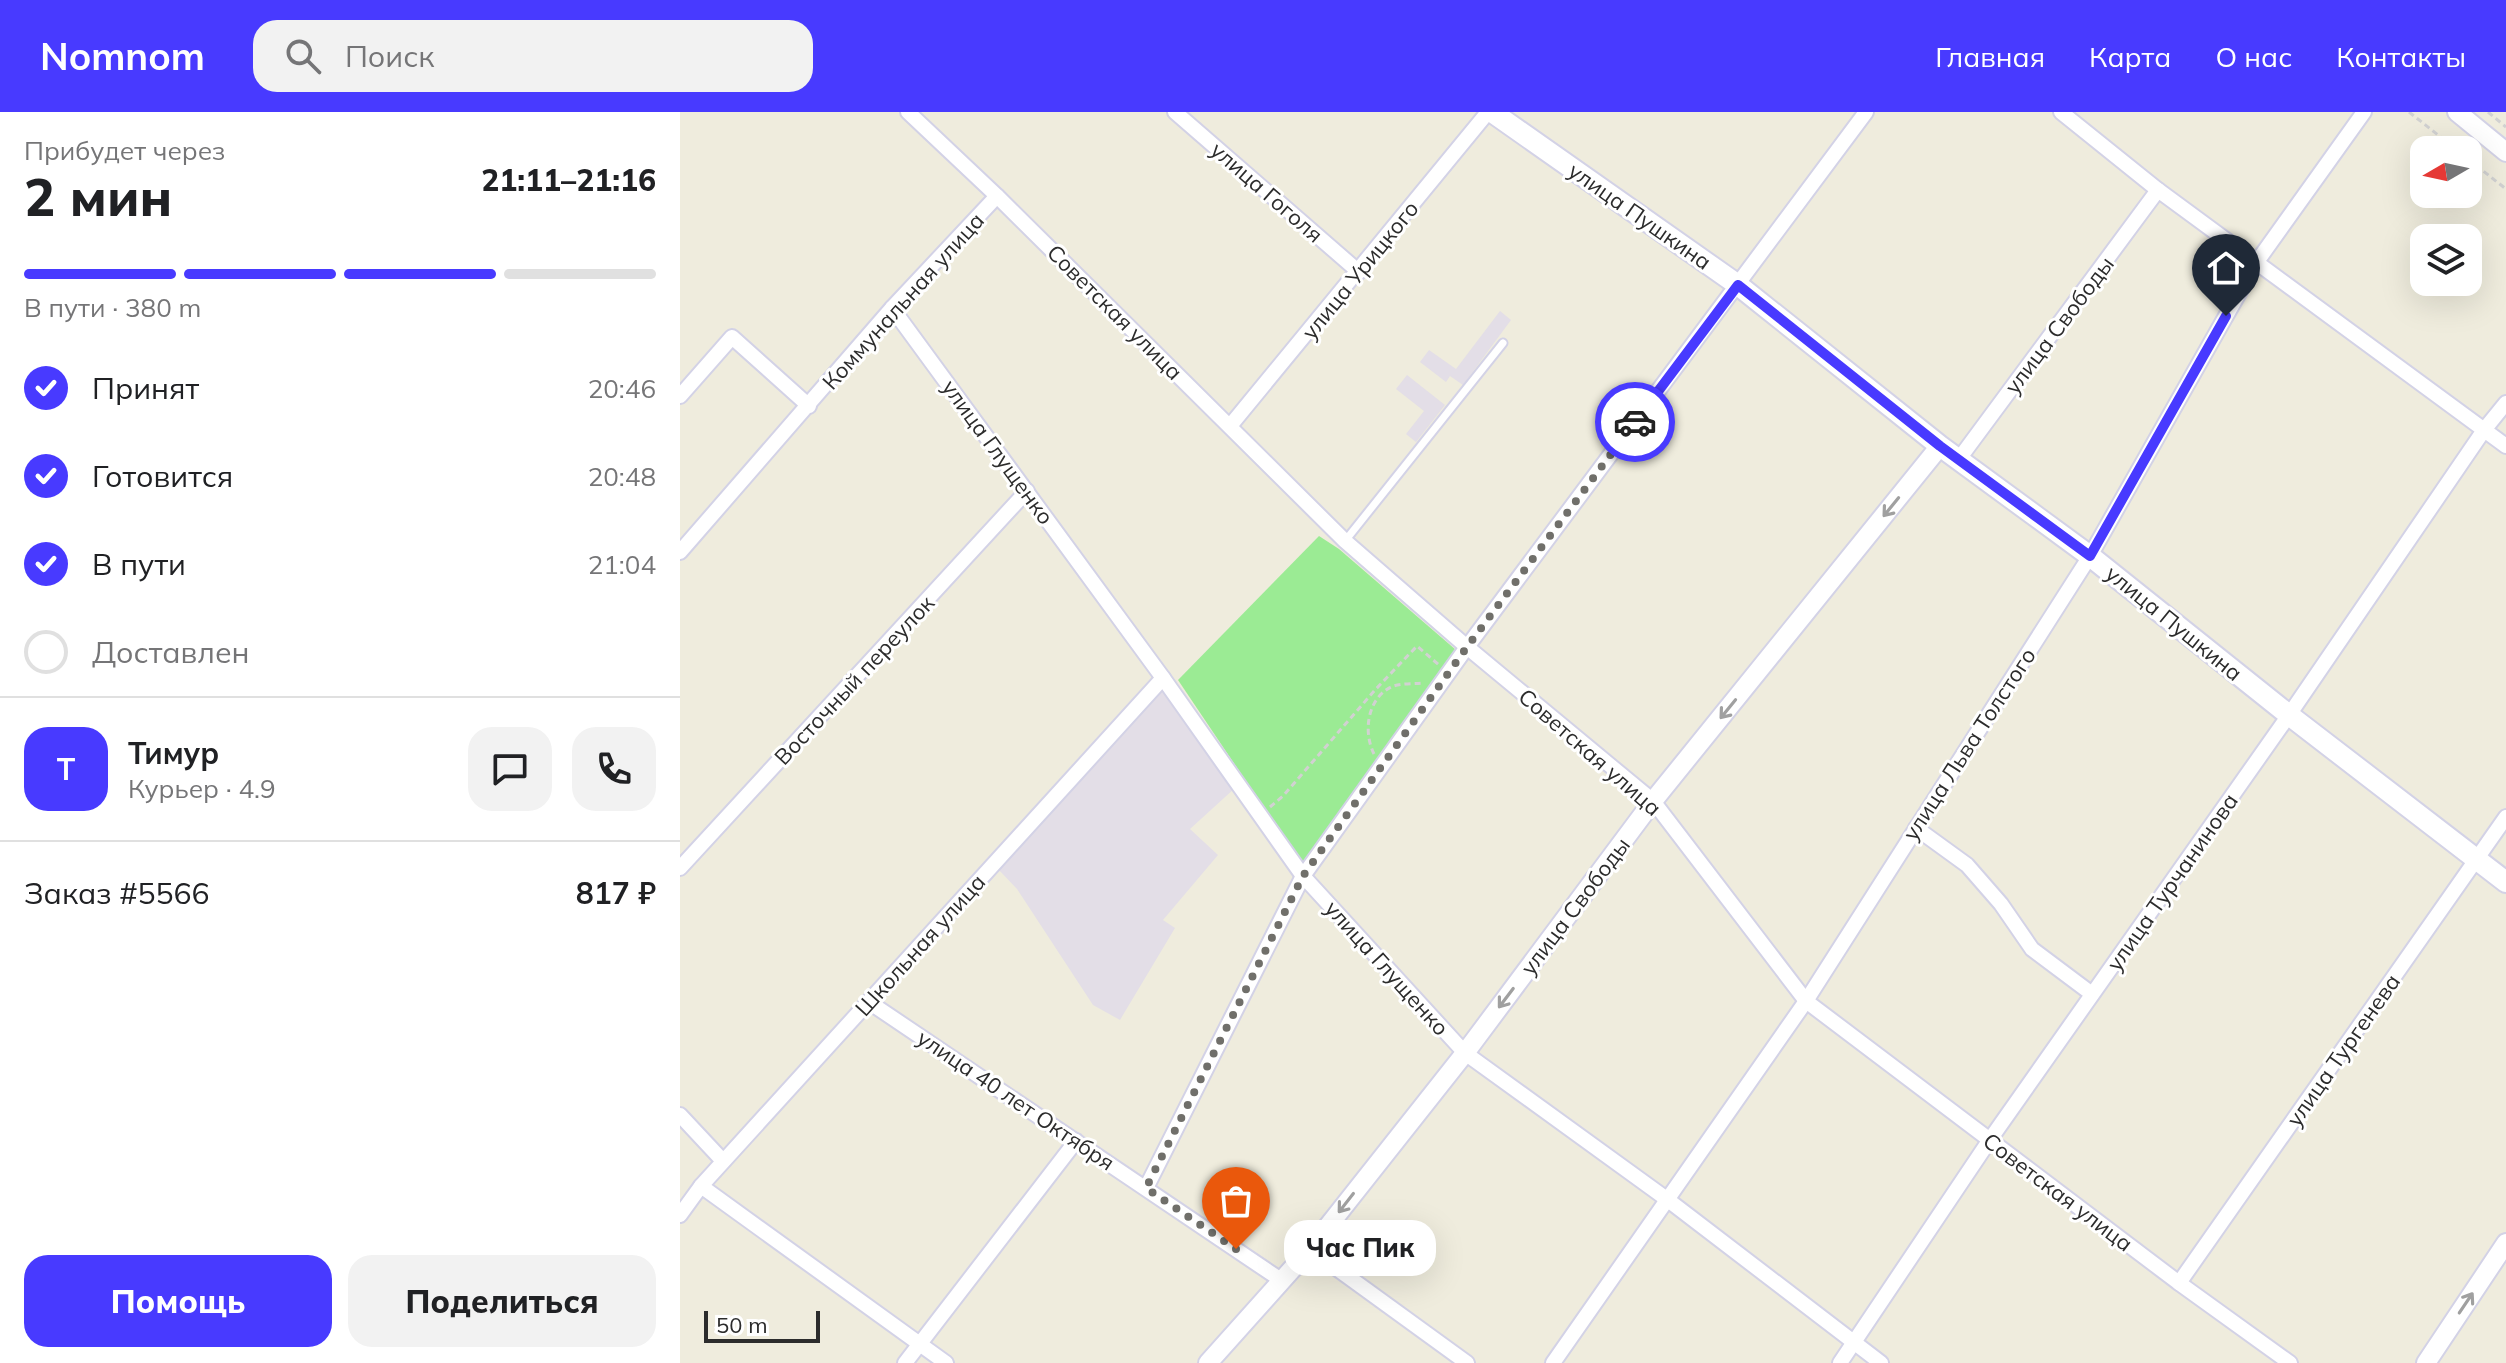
<!DOCTYPE html>
<html lang="ru">
<head>
<meta charset="utf-8">
<style>
	body { margin:0; font-family:Mulish,sans-serif; background:#f2f2f2; color:#202124; height:100vh; display:flex; flex-direction:column; font-size:30px; white-space:nowrap }
	* { box-sizing:border-box; margin:0 }
	p { font-size:26px; color:#757577 }
	.icon { flex:none; width:44px; height:44px; fill:none; stroke:currentColor; stroke-width:2; stroke-linecap:round; stroke-linejoin:round }
	.map { position:relative; flex:1; overflow:hidden }
	.sheet { display:flex; flex-direction:column; background:#fff; width:680px }
	.sheet>* { flex:none }
	.needle { width:52px; rotate:261deg }
	.controls { position:absolute; left:1730px; top:24px; display:grid; gap:16px }
	.controls a { display:grid; place-items:center; width:72px; height:72px; border-radius:16px; background:#fff; box-shadow:0 8px 32px #0002; font-size:40px }
	.scale { position:absolute; left:24px; bottom:20px; width:116px; box-sizing:border-box; padding-left:8px; border:4px solid #2c2c2c; border-top:0; font-size:22px; line-height:28px; white-space:nowrap; color:#2c2c2c; -webkit-text-stroke:6px #fff; paint-order:stroke }
	.pin { position:absolute; display:grid; place-items:center; width:68px; height:68px; color:#fff; margin:-82px -34px; border-radius:50% 50% 50% 0; rotate:-45deg; box-shadow:0 0 8px #0007 }
	.pin .icon { rotate:45deg }
	.courier { position:absolute; display:grid; place-items:center; width:80px; height:80px; margin:-40px; border:6px solid #483aff; border-radius:50%; background:#fff; color:#222; box-shadow:0 2px 10px #0007 }
	.bubble { position:absolute; height:56px; border-radius:24px; background:#fff; box-shadow:0 8px 32px #0002; font-size:26px; font-weight:800; line-height:56px; text-align:center }
	.summary em { font-style:normal; font-weight:800 }
	.summary div { display:flex; flex-direction:column-reverse }
	.summary { display:flex; align-items:center; justify-content:space-between; height:136px; padding:0 24px }
	h1 { font-size:52px; font-weight:800; line-height:60px }
	.bar { display:grid; grid-template-columns:repeat(4,1fr); gap:12px 8px; align-content:center; height:96px; padding:0 24px }
	.bar i { height:10px; border-radius:6px; background:#e0e0e0 }
	.bar .active { background:#483aff }
	.bar p { grid-column:span 4 }
	.line { display:flex; align-items:center; gap:20px; padding:0 24px; border-top:2px solid #e0e0e0 }
	.line div { flex:1 }
	.round { display:grid; place-items:center; flex:none; width:84px; height:84px; border-radius:24px; background:#f2f2f2 }
	ol { padding:0 24px; list-style:none }
	li { display:flex; align-items:center; gap:24px; height:88px }
	li p { margin-inline-start:auto }
	li .icon { padding:8px; border-radius:50%; background:#483aff; color:#fff; stroke-width:4 }
	li:last-child { color:#757577 }
	li i { width:44px; height:44px; border:4px solid #e0e0e0; border-radius:50% }
	.action { display:flex; gap:16px; margin-top:auto; padding:16px 24px }
	.action a { flex:1; height:92px; border-radius:24px; background:#483aff; color:#fff; font-size:32px; font-weight:800; line-height:92px; text-align:center }
	.action a+a { background:#f2f2f2; color:#202124 }
	header { display:flex; align-items:center; gap:48px; box-sizing:border-box; height:112px; padding:0 40px; background:#483aff; color:#fff }
	header strong { font-size:38px }
	nav { display:flex; gap:44px; margin-inline-start:auto; font-size:28px }
	.search { width:560px; height:72px; background:#f2f2f2; display:flex; align-items:center; gap:20px; box-sizing:border-box; padding:0 28px; border-radius:24px; color:#757577; font-size:30px }
	main { display:flex; flex:1; min-height:0 }
	.map>svg:first-child { display:block }
	.industrial { fill:#e3dee7 }
	.green { fill:#9beb94 }
	.lines { fill:none; stroke-linecap:round; stroke-linejoin:round }
	.service-casing { stroke:#d3d2e6; stroke-width:11 }
	.minor-casing { stroke:#d3d2e6; stroke-width:18 }
	.tertiary-casing { stroke:#d3d2e6; stroke-width:22 }
	.secondary-casing { stroke:#d3d2e6; stroke-width:24 }
	.path { stroke:#d1d1d1; stroke-width:3; stroke-dasharray:6 4; stroke-linecap:butt }
	.service { stroke:#fff; stroke-width:7 }
	.minor { stroke:#fff; stroke-width:14 }
	.tertiary { stroke:#fff; stroke-width:18 }
	.secondary { stroke:#fff; stroke-width:20 }
	.oneway { stroke:#a0a0a0 }
	.done { stroke:#706f6a; stroke-width:8; stroke-dasharray:0 14.4 }
	.route { stroke:#483aff; stroke-width:10 }
	.labels { text-anchor:middle; dominant-baseline:central; stroke-width:6; stroke-linejoin:round; paint-order:stroke }
	.street-label { font-size:22px; fill:#2c2c2c; stroke:#fff }
</style>
</head>
<body>
<header>
<strong>Nomnom</strong>
<div class="search"><svg class="icon" aria-label="search" viewBox="0 0 24 24"><circle cx="10" cy="10" r="6"/><path d="M15 15l6 6"/></svg>Поиск</div>
<nav><a>Главная</a><a>Карта</a><a>О нас</a><a>Контакты</a></nav>
</header>
<main>
<section class="sheet">
<div class="summary"><div><h1>2 мин</h1><p>Прибудет через</p></div><em>21:11–21:16</em></div>
<div class="bar"><i class="active"></i><i class="active"></i><i class="active"></i><i></i><p>В пути · 380 m</p></div>
<ol>
<li><svg class="icon" aria-label="check" viewBox="0 0 24 24"><path d="M5 12l5 5 9-10"/></svg>Принят<p>20:46</p></li>
<li><svg class="icon" aria-label="check" viewBox="0 0 24 24"><path d="M5 12l5 5 9-10"/></svg>Готовится<p>20:48</p></li>
<li><svg class="icon" aria-label="check" viewBox="0 0 24 24"><path d="M5 12l5 5 9-10"/></svg>В пути<p>21:04</p></li>
<li><i></i>Доставлен</li>
</ol>
<div class="line" style="height:144px"><b class="round" style="background:#483aff;color:#fff">Т</b><div><b>Тимур</b><p>Курьер · 4.9</p></div><a class="round"><svg class="icon" aria-label="chat" viewBox="0 0 24 24"><path d="M4 5h16v11H9l-5 4z"/></svg></a><a class="round"><svg class="icon" aria-label="phone" viewBox="0 0 24 24"><path d="M5 4h4l2 5-3 2q2 4 5 5l2-3 5 2v4C11 20 4 13 5 4z"/></svg></a></div>
<div class="line" style="height:104px"><div>Заказ #5566</div><b>817 ₽</b></div>
<div class="action"><a>Помощь</a><a>Поделиться</a></div>
</section>
<div class="map">
<svg width="1826" height="1251" viewBox="0 0 1826 1251">
	<rect width="100%" height="100%" fill="#efecdd"/>
	<g class="industrial">
		<path d="M820,199L831,208L783,273L770,264L766,270L740,250L749,238L776,257Z"/>
		<path d="M727,263L765,293L736,330L726,322L744,299L716,277Z"/>
		<path d="M481,578L555,676L510,717L538,743L483,808L495,816L440,908L413,893L337,777L317,756Z"/>
	</g>
	<path class="green" d="M639,424L659,437L776,538L623,754L498,568Z"/>
	<g class="lines">
		<g class="service-casing">
			<path id="service" d="M665,429L823,231"/>
		</g>
		<g class="minor-casing">
			<g id="minor">
				<path d="M228,0L317,84L665,429L787,535L973,689L1126,889L1499,1171L1610,1251"/>
				<path d="M495,0L679,160"/>
				<path d="M1381,0L1478,78L1826,334"/>
				<path d="M212,196L483,566L623,764L785,941L988,1088L1201,1251"/>
				<path d="M0,284L52,225L129,294"/>
				<path d="M550,314L808,0"/>
				<path d="M1279,347L1478,78"/>
				<path d="M0,440L212,196L317,84"/>
				<path d="M1236,716L1287,753L1321,792L1352,837L1412,882"/>
				<path d="M0,756L347,379"/>
				<path d="M189,890L601,1168"/>
				<path d="M0,1003L43,1049"/>
				<path d="M21,1074L266,1251"/>
				<path d="M466,1076L623,764L787,535L1186,0"/>
				<path d="M0,1103L21,1074L483,566"/>
				<path d="M630,1137L787,1251"/>
				<path d="M1499,1171L1826,705"/>
				<path d="M225,1251L396,1029"/>
				<path d="M873,1251L1126,889L1410,444L1576,151L1684,0"/>
				<path d="M1160,1251L1309,1029L1609,603L1804,318L1826,291"/>
			</g>
		</g>
		<g class="tertiary-casing">
			<g id="tertiary">
				<path d="M1777,0L1826,40"/>
				<path d="M528,1251L630,1137L785,941L973,689L1260,334"/>
				<path d="M1746,1251L1826,1131"/>
			</g>
		</g>
		<g class="secondary-casing">
			<path id="secondary" d="M812,0L1058,173L1260,334L1410,444L1609,603L1826,770"/>
		</g>
		<g class="path">
			<path d="M1729,0L1777,38"/>
			<path d="M1808,0L1826,15"/>
			<path d="M1788,47L1826,77"/>
			<path d="M694,642C683,620 687,587 711,575C720,571 733,572 743,571"/>
			<path d="M590,695L603,684L695,578L737,534L759,553"/>
		</g>
		<use href="#service" class="service"/>
		<use href="#minor" class="minor"/>
		<use href="#tertiary" class="tertiary"/>
		<use href="#secondary" class="secondary"/>
	</g>
	<defs><path id="oneway-shaft" d="M-6 0H5M1.5-3L5.5 0L1.5 3" fill="none" stroke-width="1.6" stroke-linecap="round" stroke-linejoin="round" transform="scale(2)"/></defs>
	<g class="oneway">
		<use href="#oneway-shaft" transform="translate(1211 395) rotate(129)"/>
		<use href="#oneway-shaft" transform="translate(1048 597) rotate(129)"/>
		<use href="#oneway-shaft" transform="translate(826 886) rotate(127)"/>
		<use href="#oneway-shaft" transform="translate(666 1091) rotate(128)"/>
		<use href="#oneway-shaft" transform="translate(1786 1191) rotate(-56)"/>
	</g>
	<g class="lines">
		<path class="done" d="M556,1137L466,1076L623,764L787,535L955,310"/>
		<path class="route" d="M955,310L1058,173L1260,334L1410,444L1546,204"/>
	</g>
	<g class="labels">
		<g class="street-label">
			<text transform="translate(587 80) rotate(41)">улица Гоголя</text>
			<text transform="translate(960 104) rotate(35)">улица Пушкина</text>
			<text transform="translate(680 158) rotate(-51)">улица Урицкого</text>
			<text transform="translate(223 189) rotate(-48)">Коммунальная улица</text>
			<text transform="translate(435 200) rotate(45)">Советская улица</text>
			<text transform="translate(1379 213) rotate(-53)">улица Свободы</text>
			<text transform="translate(318 340) rotate(54)">улица Глущенко</text>
			<text transform="translate(1494 511) rotate(39)">улица Пушкина</text>
			<text transform="translate(174 568) rotate(-47)">Восточный переулок</text>
			<text transform="translate(1289 632) rotate(-57)">улица Льва Толстого</text>
			<text transform="translate(910 640) rotate(41)">Советская улица</text>
			<text transform="translate(1492 770) rotate(-55)">улица Турчанинова</text>
			<text transform="translate(895 794) rotate(-53)">улица Свободы</text>
			<text transform="translate(240 833) rotate(-48)">Школьная улица</text>
			<text transform="translate(707 856) rotate(48)">улица Глущенко</text>
			<text transform="translate(1663 938) rotate(-55)">улица Тургенева</text>
			<text transform="translate(336 988) rotate(34)">улица 40 лет Октября</text>
			<text transform="translate(1378 1080) rotate(37)">Советская улица</text>
		</g>
	</g>
</svg>
<div class="controls">
<a><svg class="needle" viewBox="-14 -14 28 28"><path d="M0-13l5 13h-10z" fill="#e53935"/><path d="M0 13l5-13h-10z" fill="#757577"/></svg></a>
<a><svg class="icon" aria-label="layers" viewBox="0 0 24 24"><path d="M12 4l9 5-9 5-9-5zM3 14l9 5 9-5"/></svg></a>
</div>
<div class="scale">50 m</div>
<div class="pin" style="left:556px;top:1137px;background:#ea580c"><svg class="icon" aria-label="bag" viewBox="0 0 24 24"><path d="M5 8h14l-1 12H6zM9 8a3 3 0 0 1 6 0"/></svg></div>
<div class="pin" style="left:1546px;top:204px;background:#1f2937"><svg class="icon" aria-label="home" viewBox="0 0 24 24"><path d="M3 11l9-7 9 7M6 9v11h12V9"/></svg></div>
<div class="courier" style="left:955px;top:310px"><svg class="icon" aria-label="car" viewBox="0 0 24 24"><path d="M5 17H2v-5l4-1 3-4h7l3 4 3 1v5h-3M9 17h6M6 11h13"/><circle cx="7" cy="17" r="2"/><circle cx="17" cy="17" r="2"/></svg></div>
<div class="bubble" style="left:604px;top:1108px;width:152px">Час Пик</div>
</div>
</main>
</body>
</html>
